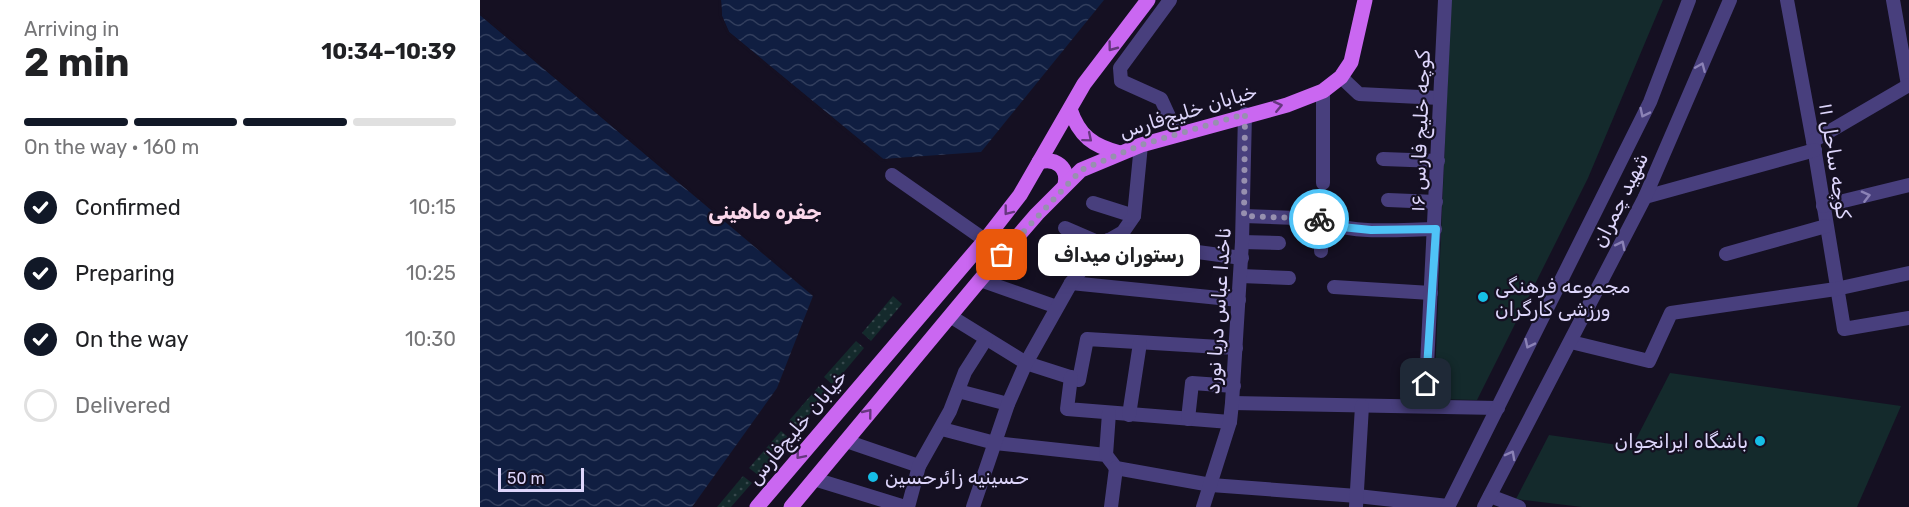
<!DOCTYPE html>
<html lang="en">
<head>
<meta charset="utf-8">
<style>
	body { margin:0; font-family:Rubik,Cairo,sans-serif; background:#f2f2f2; color:#202124; height:100vh; display:flex; flex-direction:column; font-size:22px; white-space:nowrap }
	* { box-sizing:border-box; margin:0 }
	p { font-size:20px; color:#757577 }
	.icon { flex:none; width:33px; height:33px; fill:none; stroke:currentColor; stroke-width:2; stroke-linecap:round; stroke-linejoin:round }
	.map { position:relative; flex:1; overflow:hidden }
	.side { display:flex; flex-direction:column; background:#fff; width:480px }
	.side>* { flex:none }
	.scale { position:absolute; left:18px; bottom:15px; width:86px; box-sizing:border-box; padding-left:6px; border:3px solid #ddd5fb; border-top:0; font-size:16px; line-height:21px; white-space:nowrap; color:#ddd5fb; -webkit-text-stroke:4px #151022; paint-order:stroke }
	.pin { position:absolute; display:grid; place-items:center; width:51px; height:51px; color:#fff; margin:-26px; border-radius:12px; box-shadow:0 3px 9px #0006 }
	.courier { position:absolute; display:grid; place-items:center; width:60px; height:60px; margin:-30px; border:4px solid #4fc3f7; border-radius:50%; background:#fff; color:#222; box-shadow:0 2px 8px #0007 }
	.bubble { position:absolute; height:42px; border-radius:12px; background:#fff; box-shadow:0 3px 15px #0003; font-size:20px; font-weight:700; line-height:42px; text-align:center }
	.overview em { font-style:normal; font-weight:700 }
	.overview div { display:flex; flex-direction:column-reverse }
	.overview { display:flex; align-items:center; justify-content:space-between; height:102px; padding:0 24px }
	h1 { font-size:39px; font-weight:700; line-height:45px }
	.bar { display:grid; grid-template-columns:repeat(4,1fr); gap:9px 6px; align-content:center; height:72px; padding:0 24px }
	.bar i { height:8px; border-radius:4px; background:#e0e0e0 }
	.bar .current { background:#111827 }
	.bar p { grid-column:span 4 }
	ol { padding:0 24px; list-style:none }
	li { display:flex; align-items:center; gap:18px; height:66px }
	li p { margin-inline-start:auto }
	li .icon { padding:6px; border-radius:50%; background:#111827; color:#fff; stroke-width:4 }
	li:last-child { color:#757577 }
	li i { width:33px; height:33px; border:3px solid #e0e0e0; border-radius:50% }
	main { display:flex; flex:1; min-height:0 }
	.map>svg:first-child { display:block }
	.grass { fill:url(#grass-dots) }
	.pitch { fill:#142a2c }
	.water { fill:url(#water-waves) }
	.pier { fill:#151022 }
	.lines { fill:none; stroke-linecap:round; stroke-linejoin:round }
	.minor { stroke:#483f7d; stroke-width:14 }
	.major { stroke:#ca67f1; stroke-width:15 }
	.oneway { stroke:#66377f }
	.oneway2 { stroke:#8b82b6 }
	.done { stroke:#9790af; stroke-width:6; stroke-dasharray:0 10.8 }
	.route { stroke:#4fc3f7; stroke-width:8 }
	.poi-dot { fill:#16bee7; stroke:#151022; stroke-width:2 }
	.labels { text-anchor:middle; dominant-baseline:central; stroke-width:4.5; stroke-linejoin:round; paint-order:stroke }
	.street-label { font-size:20px; fill:#ddd5fb; stroke:#151022 }
	.poi-label { font-size:20px; fill:#ddd5fb; stroke:#151022; text-anchor:start }
	.neighbourhood-label { font-size:21px; font-weight:bold; fill:#fbd7eb; stroke:#151022 }
</style>
</head>
<body>
<main>
<section class="side">
<div class="overview"><div><h1>2 min</h1><p>Arriving in</p></div><em>10:34–10:39</em></div>
<div class="bar"><i class="current"></i><i class="current"></i><i class="current"></i><i></i><p>On the way · 160 m</p></div>
<ol>
<li><svg class="icon" aria-label="check" viewBox="0 0 24 24"><path d="M5 12l5 5 9-10"/></svg>Confirmed<p>10:15</p></li>
<li><svg class="icon" aria-label="check" viewBox="0 0 24 24"><path d="M5 12l5 5 9-10"/></svg>Preparing<p>10:25</p></li>
<li><svg class="icon" aria-label="check" viewBox="0 0 24 24"><path d="M5 12l5 5 9-10"/></svg>On the way<p>10:30</p></li>
<li><i></i>Delivered</li>
</ol>
</section>
<div class="map">
<svg width="1429" height="507" viewBox="0 0 1429 507">
	<defs>
		<pattern id="grass-dots" width="8" height="8" patternUnits="userSpaceOnUse" patternTransform="scale(1.5)"><rect width="8" height="8" fill="#142a2c"/><path d="M2 2h.1M6 6h.1" fill="none" stroke="#36484c" stroke-width="1.8" stroke-linecap="round"/></pattern>
		<pattern id="water-waves" width="16" height="10" patternUnits="userSpaceOnUse" patternTransform="scale(1.5)"><rect width="16" height="10" fill="#101e41"/><path d="M0 5q4-4 8 0t8 0" fill="none" stroke="#323e5d"/></pattern>
	</defs>
	<rect width="100%" height="100%" fill="#151022"/>
	<g class="grass">
		<path d="M413,296L422,304L391,341L382,333Z"/>
		<path d="M376,341L384,348L353,385L344,377Z"/>
		<path d="M339,386L347,393L316,430L307,423Z"/>
		<path d="M301,431L309,438L278,475L269,468Z"/>
		<path d="M263,476L272,483L251,507H237Z"/>
	</g>
	<g class="pitch">
		<path d="M971,0H1183L1108,178L997,400L954,399Z"/>
		<path d="M1190,373L1421,406L1377,507H1102L1036,499L1069,435L1152,447Z"/>
	</g>
	<g class="water">
		<path d="M241,0H624L501,152L402,159L249,32L242,16Z"/>
		<path d="M0,15L333,296L297,388L212,507H0Z"/>
	</g>
	<g class="pier">
		<path d="M238,0H241L242,16L249,32L407,162L400,161L247,34L239,16Z"/>
		<path d="M0,12L335,294L336,297L0,15Z"/>
	</g>
	<g class="lines">
		<g class="minor">
			<path d="M690,0L640,68L641,81L681,99L697,134"/>
			<path d="M1307,0L1333,141L1364,329L1429,318"/>
			<path d="M1413,0L1428,85"/>
			<path d="M861,77L879,94L960,98"/>
			<path d="M1333,141L1429,85"/>
			<path d="M903,159L958,161"/>
			<path d="M412,175L505,240"/>
			<path d="M843,183V91"/>
			<path d="M1165,197L1335,150"/>
			<path d="M908,200L956,202"/>
			<path d="M613,203L654,216"/>
			<path d="M1343,206L1429,185"/>
			<path d="M764,216L842,219C869,236 923,229 955,229"/>
			<path d="M585,228L622,244"/>
			<path d="M628,240L762,258"/>
			<path d="M762,242L799,243"/>
			<path d="M841,251L842,219"/>
			<path d="M1246,254L1346,226"/>
			<path d="M761,276L809,278"/>
			<path d="M500,280L577,307"/>
			<path d="M591,283L759,300"/>
			<path d="M854,287L951,293"/>
			<path d="M470,316L546,363L599,380L607,339L756,348"/>
			<path d="M1091,342L1169,361L1191,313L1356,289L1429,273"/>
			<path d="M591,377L587,409L750,422"/>
			<path d="M478,391L528,404"/>
			<path d="M752,403L1018,408"/>
			<path d="M945,406L965,0"/>
			<path d="M649,415L660,343"/>
			<path d="M708,419L712,383L754,386"/>
			<path d="M462,429L515,443L626,455L636,468L731,485L877,496L968,506"/>
			<path d="M366,441L439,466"/>
			<path d="M626,455L629,413"/>
			<path d="M334,479L425,507"/>
			<path d="M1010,496L1039,507"/>
			<path d="M428,507L439,466L470,411L485,372L506,339"/>
			<path d="M493,507L528,404L546,363L591,283L622,244L643,232L654,216L661,145"/>
			<path d="M631,507L636,468"/>
			<path d="M723,507L750,422L752,403L762,242L765,114"/>
			<path d="M876,507L882,406"/>
			<path d="M968,507L1170,102L1209,0"/>
			<path d="M1004,507L1165,197L1250,0"/>
		</g>
		<g class="major">
			<path d="M590,109C599,136 613,146 640,153"/>
			<path d="M559,162C576,157 589,168 585,185"/>
			<path d="M277,507L505,240L540,195L604,84L668,0"/>
			<path d="M311,507L500,280L557,214L601,170L661,145L807,105L843,91L861,77L871,62L885,0"/>
		</g>
	</g>
	<defs><path id="oneway-chevron" d="M-2-3.5L2.5 0L-2 3.5" fill="none" stroke-width="1.6" stroke-linecap="round" stroke-linejoin="round" transform="scale(1.5)"/></defs>
	<g class="oneway">
		<use href="#oneway-chevron" transform="translate(632 47) rotate(127)"/>
		<use href="#oneway-chevron" transform="translate(798 106) rotate(-13)"/>
		<use href="#oneway-chevron" transform="translate(608 138) rotate(40)"/>
		<use href="#oneway-chevron" transform="translate(528 211) rotate(128)"/>
		<use href="#oneway-chevron" transform="translate(388 413) rotate(-51)"/>
		<use href="#oneway-chevron" transform="translate(320 455) rotate(130)"/>
	</g>
	<g class="oneway2">
		<use href="#oneway-chevron" transform="translate(1221 67) rotate(-67)"/>
		<use href="#oneway-chevron" transform="translate(1164 113) rotate(116)"/>
		<use href="#oneway-chevron" transform="translate(1386 196) rotate(-14)"/>
		<use href="#oneway-chevron" transform="translate(1141 245) rotate(-63)"/>
		<use href="#oneway-chevron" transform="translate(1049 344) rotate(116)"/>
		<use href="#oneway-chevron" transform="translate(1031 455) rotate(-62)"/>
	</g>
	<g class="lines">
		<path class="done" d="M522,255L601,170L661,145L765,114L764,216L839,219"/>
		<path class="route" d="M839,219L852,226L891,230L956,229L946,384"/>
	</g>
	<g class="poi-dot">
		<circle cx="1003" cy="297" r="6"/>
		<circle cx="1280" cy="441" r="6"/>
		<circle cx="393" cy="477" r="6"/>
	</g>
	<g class="labels">
		<g class="street-label">
			<text transform="translate(708 111) rotate(-17)">خیابان خلیج‌فارس</text>
			<text transform="translate(940 131) rotate(-88)">کوچه خلیج فارس ۱۶</text>
			<text transform="translate(1355 161) rotate(81)">کوچه ساحل ۱۱</text>
			<text transform="translate(1140 200) rotate(-64)">شهید چمران</text>
			<text transform="translate(738 311) rotate(-86)">ناخدا عباس دریا نورد</text>
			<text transform="translate(317 427) rotate(-50)">خیابان خلیج‌فارس</text>
		</g>
		<g class="poi-label">
			<text x="1015" y="286">مجموعه فرهنگی<tspan x="1015" dy="23">ورزشی کارگران</tspan></text>
			<text x="1268" y="441" text-anchor="end">باشگاه ایرانجوان</text>
			<text x="405" y="477">حسینیه زائرحسین</text>
		</g>
		<g class="neighbourhood-label">
			<text x="285" y="211">جفره ماهینی</text>
		</g>
	</g>
</svg>
<div class="scale">50 m</div>
<div class="pin" style="left:522px;top:255px;background:#ea580c"><svg class="icon" aria-label="bag" viewBox="0 0 24 24"><path d="M5 8h14l-1 12H6zM9 8a3 3 0 0 1 6 0"/></svg></div>
<div class="pin" style="left:946px;top:384px;background:#1f2937"><svg class="icon" aria-label="home" viewBox="0 0 24 24"><path d="M3 11l9-7 9 7M6 9v11h12V9"/></svg></div>
<div class="courier" style="left:839px;top:219px"><svg class="icon" aria-label="bike" viewBox="0 0 24 24"><circle cx="6" cy="16" r="4"/><circle cx="18" cy="16" r="4"/><path d="M6 16l4-8h5l3 8M10 8l3 8H6M13 5h3"/></svg></div>
<div class="bubble" style="left:558px;top:234px;width:162px">رستوران میداف</div>
</div>
</main>
</body>
</html>
